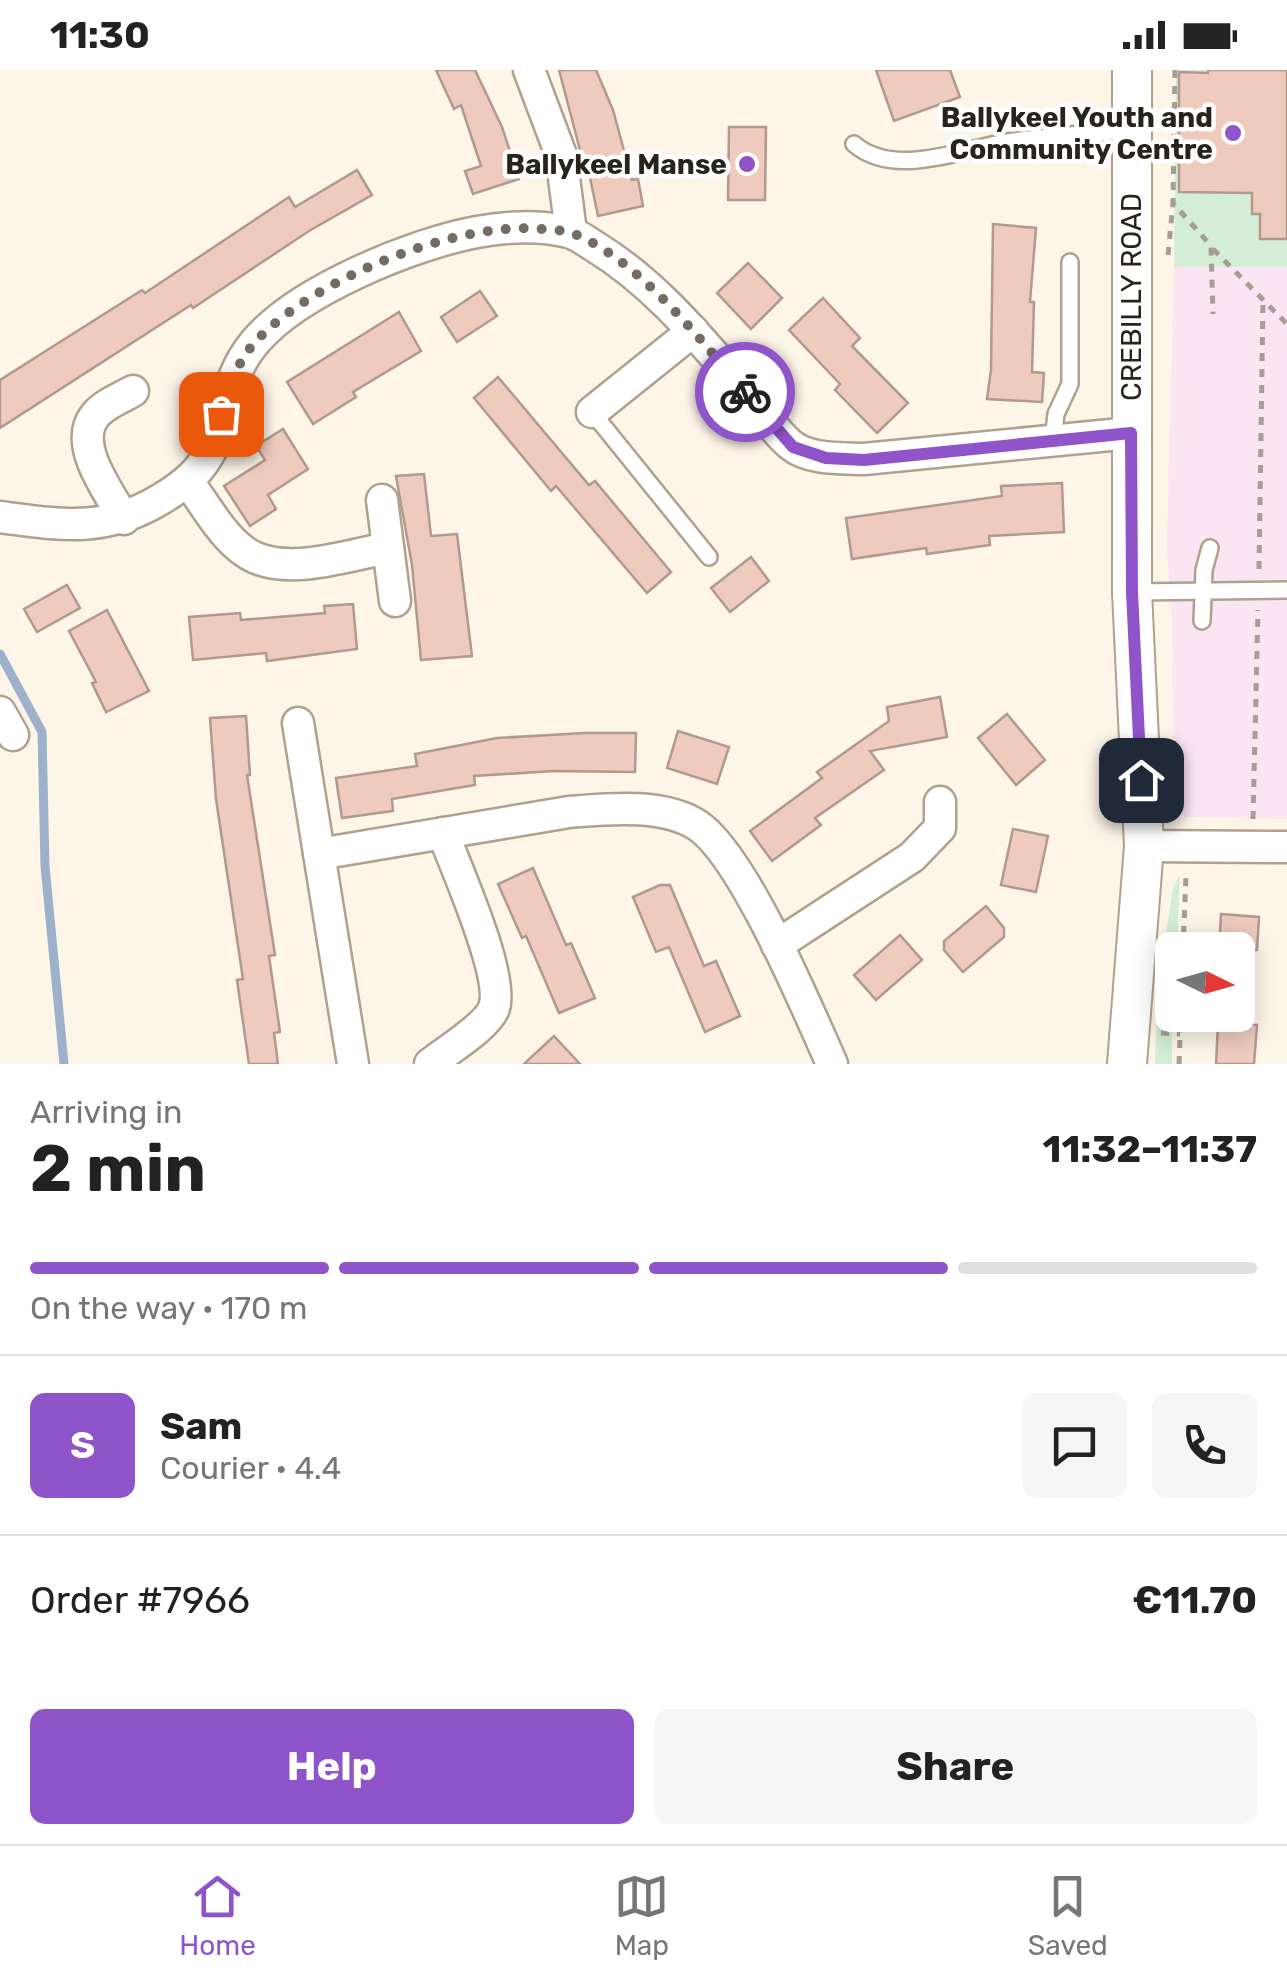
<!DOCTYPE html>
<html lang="en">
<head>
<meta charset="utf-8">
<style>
	body { margin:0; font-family:Rubik,sans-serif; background:#f6f6f6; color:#222; height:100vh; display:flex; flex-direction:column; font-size:38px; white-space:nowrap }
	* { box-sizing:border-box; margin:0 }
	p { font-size:32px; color:#767676 }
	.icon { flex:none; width:55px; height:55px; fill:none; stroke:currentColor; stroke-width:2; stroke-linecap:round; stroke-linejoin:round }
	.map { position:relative; height:994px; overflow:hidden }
	.drawer { display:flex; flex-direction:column; background:#fff; flex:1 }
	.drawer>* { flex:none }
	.needle { width:65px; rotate:95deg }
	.tools { position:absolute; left:1155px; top:862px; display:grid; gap:20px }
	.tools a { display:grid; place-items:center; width:100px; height:100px; border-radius:15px; background:#fff; box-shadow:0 5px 25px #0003; font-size:50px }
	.pin { position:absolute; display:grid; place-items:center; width:85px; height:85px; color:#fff; margin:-42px; border-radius:20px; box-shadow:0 5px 15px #0006 }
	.courier { position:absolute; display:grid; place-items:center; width:100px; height:100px; margin:-50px; border:8px solid #8f54ca; border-radius:50%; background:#fff; color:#222; box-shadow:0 2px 12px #0007 }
	.head em { font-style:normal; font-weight:700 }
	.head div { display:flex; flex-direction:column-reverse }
	.head { display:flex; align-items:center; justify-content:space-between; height:170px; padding:0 30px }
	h1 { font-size:65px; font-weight:700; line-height:75px }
	.bar { display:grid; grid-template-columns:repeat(4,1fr); gap:15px 10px; align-content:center; height:120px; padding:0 30px }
	.bar i { height:12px; border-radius:8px; background:#e0e0e0 }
	.bar .on { background:#8f54ca }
	.bar p { grid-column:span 4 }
	.line { display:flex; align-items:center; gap:25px; padding:0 30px; border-top:2px solid #e0e0e0 }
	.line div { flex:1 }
	.round { display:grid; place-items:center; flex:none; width:105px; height:105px; border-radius:15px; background:#f6f6f6 }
	.action { display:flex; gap:20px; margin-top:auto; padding:20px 30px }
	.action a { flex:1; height:115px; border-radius:15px; background:#8f54ca; color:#fff; font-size:40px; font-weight:700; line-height:115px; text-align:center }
	.action a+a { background:#f6f6f6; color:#222 }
	.status { display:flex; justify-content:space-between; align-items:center; height:70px; padding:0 50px; background:#fff; direction:ltr }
	.status svg { height:28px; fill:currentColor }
	.menu { display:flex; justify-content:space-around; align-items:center; height:140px; border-top:2px solid #e0e0e0; background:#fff; font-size:28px; color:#767676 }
	.menu a { display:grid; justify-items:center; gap:5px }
	.menu .on { color:#8f54ca }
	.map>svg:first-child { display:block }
	.education { fill:#fbe5f3 }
	.green { fill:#d4edd6 }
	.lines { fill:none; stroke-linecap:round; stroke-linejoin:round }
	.stream { stroke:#9db1cb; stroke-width:9 }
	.building { fill:#eecbbd; stroke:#b19990; stroke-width:2.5 }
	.service-casing { stroke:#b0a18e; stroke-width:20 }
	.minor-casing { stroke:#b0a18e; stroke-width:35 }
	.tertiary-casing { stroke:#b0a18e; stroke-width:42 }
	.path { stroke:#a69e94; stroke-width:5; stroke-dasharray:8 8; stroke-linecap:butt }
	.service { stroke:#fff; stroke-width:15 }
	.minor { stroke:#fff; stroke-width:30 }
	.tertiary { stroke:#fff; stroke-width:38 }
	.done { stroke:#746c64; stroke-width:10; stroke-dasharray:0 18 }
	.route { stroke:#8f54ca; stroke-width:12 }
	.poi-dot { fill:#8f54ca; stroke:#fff; stroke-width:4 }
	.labels { text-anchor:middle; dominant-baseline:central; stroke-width:9; stroke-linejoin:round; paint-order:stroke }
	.poi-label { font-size:28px; font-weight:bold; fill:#29231c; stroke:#fff; text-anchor:end }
	.street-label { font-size:28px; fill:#29231c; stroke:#fff }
</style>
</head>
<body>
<div class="status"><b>11:30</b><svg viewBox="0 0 49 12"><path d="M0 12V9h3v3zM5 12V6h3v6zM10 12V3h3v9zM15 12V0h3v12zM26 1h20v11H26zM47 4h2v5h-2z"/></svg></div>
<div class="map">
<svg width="1287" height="994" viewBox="0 0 1287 994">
	<rect width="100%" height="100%" fill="#fef5e9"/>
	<path class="education" d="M1174,197H1287V749L1184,747L1174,727L1172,553L1167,477Z"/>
	<g class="green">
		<path d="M1176,0H1287V197H1174Z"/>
		<path d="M1180,805L1177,880H1172V994H1155L1158,918L1173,817Z"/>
	</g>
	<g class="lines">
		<path class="stream" d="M0,584L42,662L45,796L64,994"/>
	</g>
	<g class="building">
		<path d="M436,0H475L502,57L519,109L473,124L465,101L481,96L461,35L454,39Z"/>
		<path d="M559,0H596L613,40L632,110L638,109L643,136L598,146L588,98L585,99Z"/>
		<path d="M876,0H950L960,27L894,51Z"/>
		<path d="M1208,0H1287V169H1260V144H1252V123L1179,122V2L1208,3Z"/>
		<path d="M729,57H766L765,130H728Z"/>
		<path d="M357,100L372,125L309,161L193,238L191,235L0,358V310L142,220L145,223L289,127L295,137Z"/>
		<path d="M993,154L1036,158L1030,232H1034L1032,302L1044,303L1042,332L987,329L991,300Z"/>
		<path d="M748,193L782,228L751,259L717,223Z"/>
		<path d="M480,221L497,246L457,272L441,247Z"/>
		<path d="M823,228L860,268L852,276L908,333L877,363L835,320L840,314L789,260Z"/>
		<path d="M399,242L421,281L353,322L356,327L313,354L287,312Z"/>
		<path d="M498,307L589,415L595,411L671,502L647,523L556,416L551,421L474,328Z"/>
		<path d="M283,359L308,399L268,425L276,439L250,456L224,416L265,390L256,376Z"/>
		<path d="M424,404L431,466L457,464L472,586L421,590L412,495L396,406Z"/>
		<path d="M1062,413L1064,462L989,466L990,475L927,484L926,478L852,489L846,448L1002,426L1001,416Z"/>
		<path d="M751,487L769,511L730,542L711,518Z"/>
		<path d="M67,515L80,538L37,562L24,539Z"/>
		<path d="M353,534L357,579L267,591L266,583L193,590L189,547L240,543L241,550L325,543L324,536Z"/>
		<path d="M107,540L149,621L106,642L92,613L96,612L69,561Z"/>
		<path d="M940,627L947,667L870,681L884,700L815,748L821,755L772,791L750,761L822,708L817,702L889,651L887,637Z"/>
		<path d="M1007,644L1045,690L1016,715L978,668Z"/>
		<path d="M246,646L250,705H247L275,885L269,886L280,962L274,963L278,994H249L237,910L243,909L216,729L210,648Z"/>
		<path d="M678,661L729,677L717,714L667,698Z"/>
		<path d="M585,663H636L635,702L554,701L474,706L475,715L392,729L393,741L342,748L336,708L417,696L415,684L497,668Z"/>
		<path d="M1013,759L1048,766L1036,822L1001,815Z"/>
		<path d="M533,798L566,875L571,873L595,928L559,943L526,866L522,868L498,814Z"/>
		<path d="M660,815H670L704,896L716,891L740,946L705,962L669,877L656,882L633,827Z"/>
		<path d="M986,836L1004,858V867L963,902L944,880V871Z"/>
		<path d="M1221,844L1259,847L1257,880H1219Z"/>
		<path d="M900,865L922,890L876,930L854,905Z"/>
		<path d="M1218,953L1257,955L1254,994H1216Z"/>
		<path d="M554,966L580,994H524Z"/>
	</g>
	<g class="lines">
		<g class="service-casing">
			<g id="service">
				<path d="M854,74C896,110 966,77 1014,71C1052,65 1092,64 1131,60"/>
				<path d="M592,342L709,487"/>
				<path d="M1053,370L1056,344L1070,314V192"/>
				<path d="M1132,522L1287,520"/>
				<path d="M1202,551L1204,500L1210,478"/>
			</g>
		</g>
		<g class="minor-casing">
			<g id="minor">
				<path d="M529,0L561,85L571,162"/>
				<path d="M592,342L693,261"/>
				<path d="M189,413C207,437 227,476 256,488C295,504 349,485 388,478"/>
				<path d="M382,430L395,531"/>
				<path d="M0,447C62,455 105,463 161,429C183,416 202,401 213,376C230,338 225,308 255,272C298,221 412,174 477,162C505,157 540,155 568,162C577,164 586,171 594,176C656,214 700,269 747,323C761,340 774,361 791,375C809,390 842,388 864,389L1131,363"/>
				<path d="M124,449C110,423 73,376 94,347C102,335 121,328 133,321"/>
				<path d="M0,642L13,665"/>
				<path d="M298,653L353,994"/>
				<path d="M1144,776L1287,777"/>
				<path d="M319,784L569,742C608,739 662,733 697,755C743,785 808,940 832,994"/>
				<path d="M777,875L912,787L940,758V732"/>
				<path d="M430,994C446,981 487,957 494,938C505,906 456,798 443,763"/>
			</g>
		</g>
		<g class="tertiary-casing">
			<path id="tertiary" d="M1127,994L1144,776L1132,522V0"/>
		</g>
		<g class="path">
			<path d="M1175,0L1173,133L1211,176L1213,244"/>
			<path d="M1213,179L1287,254"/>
			<path d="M1168,185L1173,133"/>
			<path d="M1259,499L1263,229"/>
			<path d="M1253,749L1258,540"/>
			<path d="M1183,880L1186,804"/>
			<path d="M1161,963L1180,964"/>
			<path d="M1179,994L1181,945"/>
		</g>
		<use href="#service" class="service"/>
		<use href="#minor" class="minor"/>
		<use href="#tertiary" class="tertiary"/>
	</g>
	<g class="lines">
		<path class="done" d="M221,344C228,318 238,290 257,270C316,208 457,151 542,159C552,160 564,160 572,163C638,189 700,269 745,322"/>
		<path class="route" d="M745,322L793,377L826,388L864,390L1131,363L1132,522L1141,710"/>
	</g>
	<g class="poi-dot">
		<circle cx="1233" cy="63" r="10"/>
		<circle cx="747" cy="94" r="10"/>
	</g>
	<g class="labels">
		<g class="poi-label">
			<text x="1213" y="47">Ballykeel Youth and<tspan x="1213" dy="32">Community Centre</tspan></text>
			<text x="727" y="94">Ballykeel Manse</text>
		</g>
		<g class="street-label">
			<text transform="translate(1131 227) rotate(-90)">CREBILLY ROAD</text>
		</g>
	</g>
</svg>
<div class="tools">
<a><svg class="needle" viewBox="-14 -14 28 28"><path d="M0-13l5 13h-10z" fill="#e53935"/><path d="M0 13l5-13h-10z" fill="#767676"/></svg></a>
</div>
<div class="pin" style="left:221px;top:344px;background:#ea580c"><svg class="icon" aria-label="bag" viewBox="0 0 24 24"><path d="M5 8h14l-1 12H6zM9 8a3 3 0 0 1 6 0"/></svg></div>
<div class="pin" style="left:1141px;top:710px;background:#1f2937"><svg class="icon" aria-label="home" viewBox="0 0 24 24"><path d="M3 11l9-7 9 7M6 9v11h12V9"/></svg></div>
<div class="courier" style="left:745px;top:322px"><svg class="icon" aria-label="bike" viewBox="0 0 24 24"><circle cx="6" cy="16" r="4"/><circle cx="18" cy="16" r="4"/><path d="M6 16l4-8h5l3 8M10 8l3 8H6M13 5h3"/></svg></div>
</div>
<section class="drawer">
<div class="head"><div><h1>2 min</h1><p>Arriving in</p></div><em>11:32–11:37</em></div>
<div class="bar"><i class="on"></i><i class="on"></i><i class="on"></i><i></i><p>On the way · 170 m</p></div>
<div class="line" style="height:180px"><b class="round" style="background:#8f54ca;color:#fff">S</b><div><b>Sam</b><p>Courier · 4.4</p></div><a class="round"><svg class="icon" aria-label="chat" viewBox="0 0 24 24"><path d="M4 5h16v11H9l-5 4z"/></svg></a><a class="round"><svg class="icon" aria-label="phone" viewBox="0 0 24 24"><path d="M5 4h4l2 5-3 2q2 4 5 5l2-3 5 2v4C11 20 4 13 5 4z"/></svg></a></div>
<div class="line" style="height:130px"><div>Order #7966</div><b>€11.70</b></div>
<div class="action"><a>Help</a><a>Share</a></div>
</section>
<nav class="menu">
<a class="on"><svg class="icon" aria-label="home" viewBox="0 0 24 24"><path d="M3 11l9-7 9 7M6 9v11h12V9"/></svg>Home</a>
<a><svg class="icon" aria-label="map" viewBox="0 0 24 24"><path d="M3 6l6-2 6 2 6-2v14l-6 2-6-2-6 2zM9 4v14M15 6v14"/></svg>Map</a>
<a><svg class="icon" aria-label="saved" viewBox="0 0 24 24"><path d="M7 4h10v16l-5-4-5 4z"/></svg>Saved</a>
</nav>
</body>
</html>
